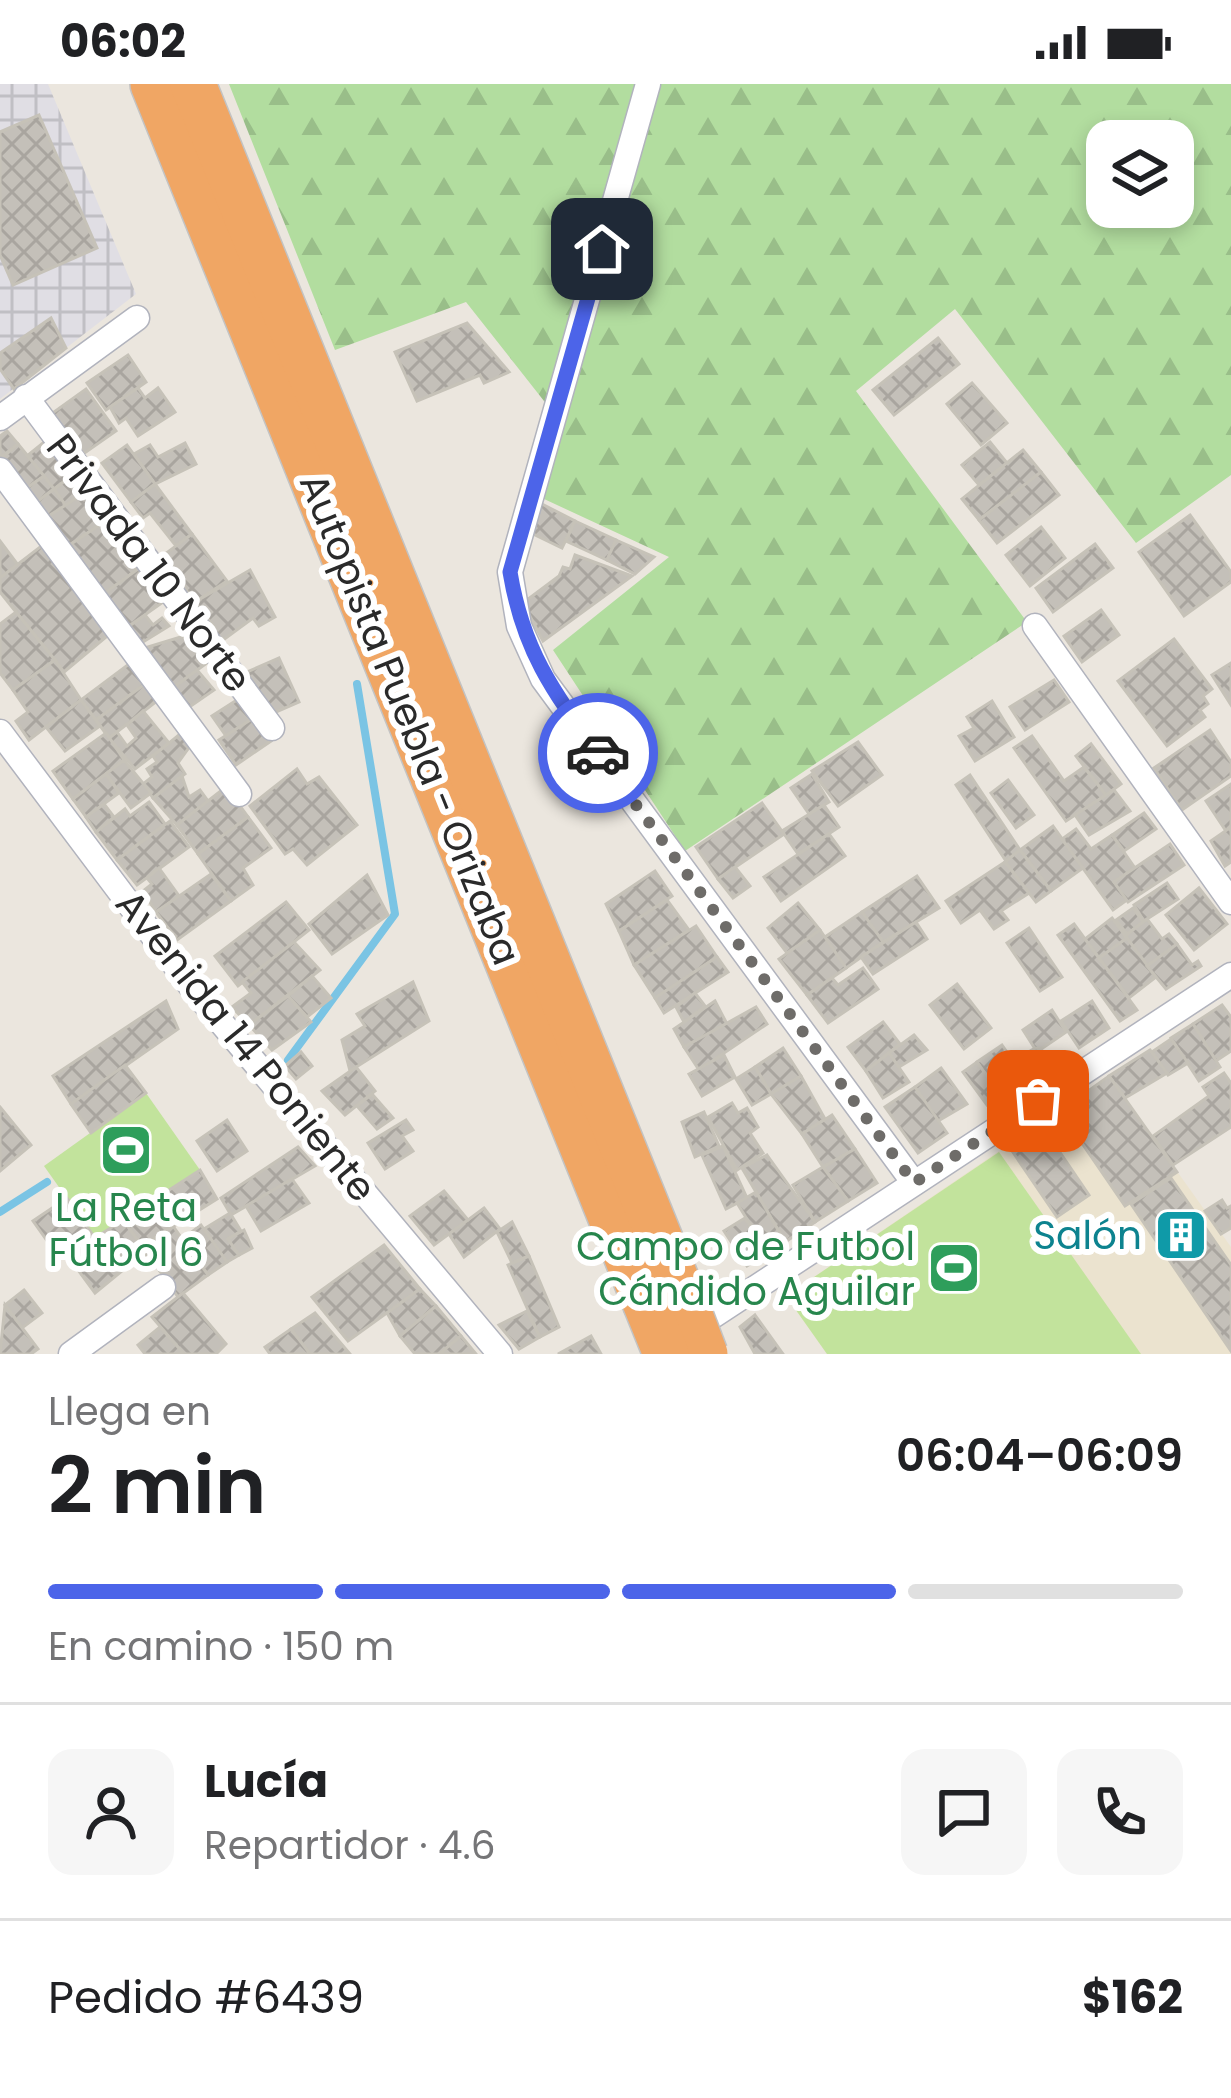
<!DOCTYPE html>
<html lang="es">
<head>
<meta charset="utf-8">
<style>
	body { margin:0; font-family:Poppins,sans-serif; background:#f6f6f6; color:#202124; height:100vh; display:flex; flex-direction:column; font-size:45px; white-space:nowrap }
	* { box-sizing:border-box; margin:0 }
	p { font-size:39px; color:#757577 }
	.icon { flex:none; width:66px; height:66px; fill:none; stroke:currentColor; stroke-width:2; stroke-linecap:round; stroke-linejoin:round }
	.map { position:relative; height:1270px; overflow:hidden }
	.panel { display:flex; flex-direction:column; background:#fff; flex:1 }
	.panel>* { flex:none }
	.fabs { position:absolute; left:1086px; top:36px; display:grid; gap:24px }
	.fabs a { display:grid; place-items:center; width:108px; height:108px; border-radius:24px; background:#fff; box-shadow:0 6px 18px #0003; font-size:60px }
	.pin { position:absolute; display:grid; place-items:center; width:102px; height:102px; color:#fff; margin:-51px; border-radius:24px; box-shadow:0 6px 18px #0006 }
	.courier { position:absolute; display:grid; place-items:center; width:120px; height:120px; margin:-60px; border:9px solid #4c64e9; border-radius:50%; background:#fff; color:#222; box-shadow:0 3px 15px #0007 }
	.summary em { font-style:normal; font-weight:600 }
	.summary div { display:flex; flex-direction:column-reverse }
	.summary { display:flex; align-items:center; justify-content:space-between; height:204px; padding:0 48px }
	h1 { font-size:78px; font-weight:600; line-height:90px }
	.bar { display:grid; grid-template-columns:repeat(4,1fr); gap:18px 12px; align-content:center; height:144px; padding:0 48px }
	.bar i { height:15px; border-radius:9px; background:#e0e0e0 }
	.bar .current { background:#4c64e9 }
	.bar p { grid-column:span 4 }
	.line { display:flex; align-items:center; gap:30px; padding:0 48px; border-top:3px solid #e0e0e0 }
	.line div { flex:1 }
	.round { display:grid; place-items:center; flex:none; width:126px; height:126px; border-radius:24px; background:#f6f6f6 }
	.status { display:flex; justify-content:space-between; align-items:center; height:84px; padding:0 60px; background:#fff; direction:ltr }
	.status svg { height:33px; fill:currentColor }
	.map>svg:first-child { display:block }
	.industrial { fill:url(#industrial-grid) }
	.education { fill:#ebe3cf }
	.forest { fill:url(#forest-firs); fill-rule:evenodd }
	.pitch { fill:#c2e39c }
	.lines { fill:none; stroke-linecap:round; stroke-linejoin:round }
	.stream { stroke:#7ac4e4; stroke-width:8 }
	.building { fill:url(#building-cross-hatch); stroke:#c6c2b8; stroke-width:3 }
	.street-casing { stroke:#b1b3bd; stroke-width:27 }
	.highway-casing { stroke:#c3c3c3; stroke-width:48 }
	.street { stroke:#fff; stroke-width:24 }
	.highway { stroke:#f0a664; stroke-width:45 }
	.highway-bridge-casing { stroke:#c3c3c3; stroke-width:48; stroke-linecap:butt }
	.highway-bridge { stroke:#f0a664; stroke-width:45 }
	.done { stroke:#6e6c69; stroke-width:12; stroke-dasharray:0 21.6 }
	.route { stroke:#4c64e9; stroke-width:15 }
	.labels { text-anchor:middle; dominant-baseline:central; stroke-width:12; stroke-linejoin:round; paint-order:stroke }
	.street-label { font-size:39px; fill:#2a2a2a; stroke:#fff }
	.leisure-label { font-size:39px; fill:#27864d; stroke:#fff }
	.culture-label { font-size:39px; fill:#0d838f; stroke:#fff; text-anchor:end }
</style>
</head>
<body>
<div class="status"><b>06:02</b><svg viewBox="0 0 49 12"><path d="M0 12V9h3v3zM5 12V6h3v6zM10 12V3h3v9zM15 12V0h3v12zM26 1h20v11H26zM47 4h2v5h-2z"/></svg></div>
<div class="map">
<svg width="1231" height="1270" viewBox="0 0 1231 1270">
	<defs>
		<pattern id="industrial-grid" width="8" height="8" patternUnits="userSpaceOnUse" patternTransform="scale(3)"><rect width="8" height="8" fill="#e0dee4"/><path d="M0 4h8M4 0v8" fill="none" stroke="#c0bfc4"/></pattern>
		<pattern id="forest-firs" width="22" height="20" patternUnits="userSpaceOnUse" patternTransform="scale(3)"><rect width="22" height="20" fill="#b2dd9f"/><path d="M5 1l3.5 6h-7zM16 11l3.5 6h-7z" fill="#99be89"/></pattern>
		<pattern id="building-cross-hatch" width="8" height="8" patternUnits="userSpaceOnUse" patternTransform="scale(3)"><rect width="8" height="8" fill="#c4c0b9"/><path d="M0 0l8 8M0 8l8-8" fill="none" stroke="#a9a59f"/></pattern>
	</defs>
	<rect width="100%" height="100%" fill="#ebe6de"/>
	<path class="industrial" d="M0,0H48L136,210L0,315Z"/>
	<path class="education" d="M1109,992L1231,1163V1270H827L786,1212Z"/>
	<path class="forest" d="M229,0H1231V391L1136,459L955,225L856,307L1027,538L685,767L553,566L669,473L529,408L555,331L466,218L335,266ZM1107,57H1173V123H1107Z"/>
	<g class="pitch">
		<path d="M146,1009L200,1086L95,1154L44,1082Z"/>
		<path d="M999,1068L1141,1270H827L786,1212Z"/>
	</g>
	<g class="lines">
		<g class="stream">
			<path d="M288,976L395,830L357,600"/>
			<path d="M0,1128L47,1098"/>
		</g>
	</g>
	<g class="building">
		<path d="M39,31L97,164L13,201L0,171V48Z"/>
		<path d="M51,234L66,264L14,305L0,285V269Z"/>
		<path d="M467,239L509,288L484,299L480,291L417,317L395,268Z"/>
		<path d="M938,254L959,280L894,331L873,306Z"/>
		<path d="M128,271L146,298L106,326L87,299Z"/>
		<path d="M972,299L1007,339L981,361L947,320Z"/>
		<path d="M138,304L145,314L158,304L175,328L138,352L126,334L119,339L110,323Z"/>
		<path d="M86,305L116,347L76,375L47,333Z"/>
		<path d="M7,347L18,360L0,374V352Z"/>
		<path d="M48,355L73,391L54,405L27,372Z"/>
		<path d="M990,358L1007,379L979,401L962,381Z"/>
		<path d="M185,359L196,380L155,400L134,370L150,361L158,373Z"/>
		<path d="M18,360L44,392L24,406L0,376Z"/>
		<path d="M127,361L155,400L131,418L102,379Z"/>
		<path d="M1023,366L1041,388L979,436L962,415Z"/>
		<path d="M1041,388L1059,411L997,459L979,436Z"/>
		<path d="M73,391L86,408L66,422L54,405Z"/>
		<path d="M44,392L54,405L34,420L24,406Z"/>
		<path d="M155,400L192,450L176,462L150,429L143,434L131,418Z"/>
		<path d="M54,405L66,422L44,435L34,420Z"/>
		<path d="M86,408L107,436L65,464L44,435Z"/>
		<path d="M540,419L575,437L562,464L529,448Z"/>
		<path d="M1190,431L1231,488V498L1184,532L1139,468Z"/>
		<path d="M107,436L142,482L101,512L65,464Z"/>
		<path d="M575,437L616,456L607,476L566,457Z"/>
		<path d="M1041,443L1065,474L1030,502L1006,471Z"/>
		<path d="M192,450L227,497L195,518L161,473Z"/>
		<path d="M616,456L654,473L635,490L607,476Z"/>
		<path d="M0,457L18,481L0,494Z"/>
		<path d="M44,460L112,548L64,588L0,508V494Z"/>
		<path d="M1095,460L1113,484L1053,528L1036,504Z"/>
		<path d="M575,471L632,492L543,557L523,519L559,492L563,483L570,485Z"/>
		<path d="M142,482L166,516L125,545L101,512Z"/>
		<path d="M250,486L275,533L259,542L253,534L215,562L204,548L214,543L195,518Z"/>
		<path d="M1101,526L1119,551L1082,578L1064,552Z"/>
		<path d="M16,528L55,576L13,606L0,589V540Z"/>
		<path d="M145,531L153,541L162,534L169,542L138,561L125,545Z"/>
		<path d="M184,552L188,557L193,553L211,576L170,606L141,565Z"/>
		<path d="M1174,555L1212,605L1203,612L1208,620L1200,626L1205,633L1167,662L1118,597Z"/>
		<path d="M279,574L299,618L269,631L247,588Z"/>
		<path d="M55,576L81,616L29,656L16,637L28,628L13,606Z"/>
		<path d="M1231,579V621L1212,591Z"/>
		<path d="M129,580L145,600L96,636L81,616Z"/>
		<path d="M197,586L214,606L185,626L170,606Z"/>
		<path d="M1054,596L1069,618L1025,646L1010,623Z"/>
		<path d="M145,600L157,617L109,654L96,636Z"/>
		<path d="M240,614L255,633L226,652L212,632Z"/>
		<path d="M81,616L100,642L65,667L46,643Z"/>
		<path d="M992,617L1014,653L975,677L959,652L974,644L967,633Z"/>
		<path d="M143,627L169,659L135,685L109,654L117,648L127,662L136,654L127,641Z"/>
		<path d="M255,633L271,657L236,681L219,656Z"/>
		<path d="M1210,646L1231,678V692L1182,726L1154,684Z"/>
		<path d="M106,649L124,676L73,715L53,687Z"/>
		<path d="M180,650L190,662L178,679L185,690L153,714L143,700L152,693L147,685L157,678L153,672Z"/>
		<path d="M1032,652L1064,697L1084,683L1106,711L1066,737L1014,664Z"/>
		<path d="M858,658L882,691L838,722L812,687Z"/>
		<path d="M1091,660L1121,700L1106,711L1076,672Z"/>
		<path d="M124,676L151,709L131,724L106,690Z"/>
		<path d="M297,685L307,700L319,693L357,741L307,781L293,765L285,770L250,722Z"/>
		<path d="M106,690L119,709L86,733L73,715Z"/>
		<path d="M812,690L829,718L809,730L791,704Z"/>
		<path d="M970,691L1020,766L1006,777L956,701Z"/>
		<path d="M182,692L189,713L200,706L208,717L177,741L153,714Z"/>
		<path d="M1008,696L1034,731L1016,744L991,709Z"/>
		<path d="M1231,700V743L1226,747L1206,717Z"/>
		<path d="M226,703L248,733L198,770L177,741Z"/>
		<path d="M1114,706L1130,727L1089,751L1075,731Z"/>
		<path d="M149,718L165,740L117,776L96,748L125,725L130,732Z"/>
		<path d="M762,719L784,750L718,795L696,763Z"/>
		<path d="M104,720L114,733L96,748L86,733Z"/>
		<path d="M824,721L839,743L798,770L782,747Z"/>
		<path d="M1144,729L1156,745L1124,767L1112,751Z"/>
		<path d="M248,733L271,764L243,784L253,801L231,817L198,770Z"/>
		<path d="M170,737L189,763L137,801L117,776Z"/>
		<path d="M1053,742L1083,784L1051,807L1020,766Z"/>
		<path d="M1231,743V778L1225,782L1211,757Z"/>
		<path d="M1076,745L1091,765L1112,751L1135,784L1114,798L1127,816L1113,826L1062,755Z"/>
		<path d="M829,750L845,772L781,817L764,793Z"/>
		<path d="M1170,760L1184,781L1128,818L1114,798Z"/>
		<path d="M1020,766L1051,807L1036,818L1005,778Z"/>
		<path d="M1005,778L1029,809L1001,827L1008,836L994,845L980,826L961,839L946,817Z"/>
		<path d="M735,783L750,802L733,814L718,795Z"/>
		<path d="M159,784L179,812L156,828L143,807L152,800L147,794Z"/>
		<path d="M655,787L672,812L619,847L606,820Z"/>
		<path d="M211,790L231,817L177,856L156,828Z"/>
		<path d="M367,791L388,831L332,870L309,840Z"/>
		<path d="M917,792L939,824L883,858L862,828Z"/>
		<path d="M1167,799L1178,815L1144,837L1134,821Z"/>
		<path d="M1199,804L1227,840L1194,866L1166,831Z"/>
		<path d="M667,816L689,846L634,881L619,847Z"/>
		<path d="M286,818L309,846L238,902L215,872Z"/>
		<path d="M798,819L820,846L787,869L768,844Z"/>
		<path d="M1133,824L1143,838L1127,850L1116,836Z"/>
		<path d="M862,828L883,858L846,884L825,853Z"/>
		<path d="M1112,834L1127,854L1099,874L1085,855Z"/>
		<path d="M1147,835L1162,855L1169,850L1177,860L1147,882L1125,852Z"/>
		<path d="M916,838L927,855L873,890L861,873Z"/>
		<path d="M1074,840L1137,926L1120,937L1058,851Z"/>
		<path d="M696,842L717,873L655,914L634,881Z"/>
		<path d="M1029,844L1062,893L1040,907L1007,859Z"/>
		<path d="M820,846L846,884L807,911L779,875Z"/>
		<path d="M1127,854L1156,893L1129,914L1099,874Z"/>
		<path d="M294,858L320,886L249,941L232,923L251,909L242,898Z"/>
		<path d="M1177,860L1192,881L1198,877L1201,882L1166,905L1147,882Z"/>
		<path d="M717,873L728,888L664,929L655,914Z"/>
		<path d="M863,884L878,905L828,939L807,911L832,894L838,901Z"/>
		<path d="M312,892L331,914L307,933L288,912Z"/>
		<path d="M413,898L429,937L350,987L342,956L365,942L357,930Z"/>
		<path d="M957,900L991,944L964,965L930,921Z"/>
		<path d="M695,909L705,922L684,938L676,923Z"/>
		<path d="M288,912L311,938L272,966L249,941Z"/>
		<path d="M166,917L178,945L71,1020L53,992Z"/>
		<path d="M715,917L727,940L684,963L674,945Z"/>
		<path d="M1092,917L1109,944L1079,964L1061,937Z"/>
		<path d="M1222,921L1231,933V967L1216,977L1193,940Z"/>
		<path d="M756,923L767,940L699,986L684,963Z"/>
		<path d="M1052,926L1066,948L1037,968L1023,946Z"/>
		<path d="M883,938L900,960L866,987L848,963Z"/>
		<path d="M1193,940L1220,983L1199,997L1171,954Z"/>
		<path d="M914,951L927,966L899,983L889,969Z"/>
		<path d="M1171,955L1188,979L1168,991L1152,968Z"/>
		<path d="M1002,961L1026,995L1001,1012L977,978Z"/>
		<path d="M783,964L801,992L771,1010L755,983Z"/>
		<path d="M1035,964L1041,965L1050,979L1033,990L1022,972Z"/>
		<path d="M1150,966L1167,989L1125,1014L1109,992Z"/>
		<path d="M301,968L312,982L296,995L285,982Z"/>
		<path d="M889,969L909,998L883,1014L866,987Z"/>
		<path d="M724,971L735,993L702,1012L689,990Z"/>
		<path d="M977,978L1001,1012L987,1021L963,988Z"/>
		<path d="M125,981L146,1009L91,1049L71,1020Z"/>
		<path d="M356,983L375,1007L345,1031L322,1007Z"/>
		<path d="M755,983L771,1010L752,1021L736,995Z"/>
		<path d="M941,984L967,1020L938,1037L915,1003Z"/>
		<path d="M1224,989L1231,999V1043L1173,1081L1153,1052L1209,1012L1203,1003Z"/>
		<path d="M801,992L825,1035L802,1050L771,1010Z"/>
		<path d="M1109,992L1177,1088L1125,1122L1060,1027Z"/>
		<path d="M915,1003L947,1049L918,1069L885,1023Z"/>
		<path d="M372,1010L393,1034L377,1045L357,1022Z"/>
		<path d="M732,1019L738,1029L747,1024L758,1043L750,1049L763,1069L737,1086L708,1033Z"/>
		<path d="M0,1023L31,1061L0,1087Z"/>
		<path d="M704,1028L719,1062L695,1073L682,1038Z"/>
		<path d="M832,1031L855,1065L823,1083L802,1050Z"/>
		<path d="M227,1036L247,1067L217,1087L197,1057Z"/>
		<path d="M406,1036L413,1046L402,1052L413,1067L385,1085L368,1059Z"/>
		<path d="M1040,1039L1089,1111L1057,1133L1008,1061Z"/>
		<path d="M723,1062L747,1114L726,1125L702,1071Z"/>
		<path d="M298,1063L315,1082L231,1131L221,1114Z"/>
		<path d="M855,1065L877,1099L848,1117L823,1083Z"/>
		<path d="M767,1071L815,1138L785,1158L742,1084Z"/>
		<path d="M823,1083L848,1117L815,1138L793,1101Z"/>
		<path d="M200,1086L217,1115L142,1162L123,1136Z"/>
		<path d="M1171,1094L1231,1181V1267L1131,1120Z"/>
		<path d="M292,1095L309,1119L261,1147L246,1122Z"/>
		<path d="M444,1107L468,1136L434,1161L410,1132Z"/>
		<path d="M756,1108L785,1158L768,1169L737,1119Z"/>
		<path d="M67,1114L95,1154L60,1175L33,1137Z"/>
		<path d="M1222,1116L1227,1124L1231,1122V1144L1221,1150L1205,1127Z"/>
		<path d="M484,1124L500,1145L464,1173L449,1150Z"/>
		<path d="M230,1129L241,1147L228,1155L239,1171L227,1178L204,1145Z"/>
		<path d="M745,1134L768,1169L747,1182L724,1147Z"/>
		<path d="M123,1136L147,1170L128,1182L103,1149Z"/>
		<path d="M512,1138L529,1172L512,1179L497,1148Z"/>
		<path d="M201,1141L227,1178L208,1191L182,1155Z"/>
		<path d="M173,1142L208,1191L178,1213L142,1162Z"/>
		<path d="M244,1146L252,1164L239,1171L228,1155Z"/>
		<path d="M103,1149L128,1182L95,1209L67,1171Z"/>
		<path d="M384,1161L420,1205L348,1257L312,1213Z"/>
		<path d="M529,1172L559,1243L540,1253L508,1181Z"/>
		<path d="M420,1205L436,1222L400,1252L387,1229Z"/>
		<path d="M24,1206L42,1229L22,1244L5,1221Z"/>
		<path d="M183,1209L226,1260L216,1270H184L152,1233Z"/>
		<path d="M5,1221L38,1265L31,1270H0Z"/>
		<path d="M436,1222L461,1252L439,1270H415L400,1252Z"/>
		<path d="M527,1227L540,1253L519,1265L499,1241Z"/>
		<path d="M315,1229L350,1270H310L291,1245Z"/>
		<path d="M755,1231L783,1270H755L740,1243Z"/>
		<path d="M160,1243L184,1270H145L138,1261Z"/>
		<path d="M291,1245L310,1270H270L265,1263Z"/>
		<path d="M461,1252L476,1270H439Z"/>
		<path d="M591,1252L601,1270H558Z"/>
	</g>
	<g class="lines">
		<g class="street-casing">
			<g id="street">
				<path d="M648,0L510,488L519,542L543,595L914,1099"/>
				<path d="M26,313L272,644"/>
				<path d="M0,334L137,234"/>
				<path d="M0,386L239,710"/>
				<path d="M1035,542L1231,818"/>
				<path d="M0,648L193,905L500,1270"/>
				<path d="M687,1249L1231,891"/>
				<path d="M71,1270L163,1203"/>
			</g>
		</g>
		<g class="highway-casing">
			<g id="highway">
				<path d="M153,0L645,1218"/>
				<path d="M193,0L679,1202"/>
			</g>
		</g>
		<use href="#street" class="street"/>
		<use href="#highway" class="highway"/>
		<g class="highway-bridge-casing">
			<g id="highway-bridge">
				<path d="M679,1202L705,1270"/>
				<path d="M645,1218L666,1270"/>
			</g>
		</g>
		<use href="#highway-bridge" class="highway-bridge"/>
	</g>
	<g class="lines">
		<path class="done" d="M598,669L914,1099L1038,1017"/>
		<path class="route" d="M598,669C552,606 523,566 510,488L602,165"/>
	</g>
	<defs>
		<g id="stadium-square" transform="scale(2.7)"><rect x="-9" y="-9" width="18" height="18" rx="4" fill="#2e9e5b" stroke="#fff"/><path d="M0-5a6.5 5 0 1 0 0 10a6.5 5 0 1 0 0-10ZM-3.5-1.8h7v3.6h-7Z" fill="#fff"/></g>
		<g id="building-square" transform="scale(2.7)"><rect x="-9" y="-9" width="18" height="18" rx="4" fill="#0f9aa8" stroke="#fff"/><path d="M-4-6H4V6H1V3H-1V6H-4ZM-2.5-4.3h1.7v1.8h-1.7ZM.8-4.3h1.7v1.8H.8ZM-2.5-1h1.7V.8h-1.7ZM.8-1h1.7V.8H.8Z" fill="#fff"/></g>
	</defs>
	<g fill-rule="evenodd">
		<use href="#stadium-square" x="126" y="1066"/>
		<use href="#building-square" x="1181" y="1151"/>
		<use href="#stadium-square" x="954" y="1184"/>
	</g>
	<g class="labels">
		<g class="street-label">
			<text transform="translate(149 479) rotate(53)">Privada 10 Norte</text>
			<text transform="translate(410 635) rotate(68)">Autopista Puebla - Orizaba</text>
			<text transform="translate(246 962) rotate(51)">Avenida 14 Poniente</text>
		</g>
		<g class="leisure-label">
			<text x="126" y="1123">La Reta<tspan x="126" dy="45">Fútbol 6</tspan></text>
			<text x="915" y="1162" text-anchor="end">Campo de Futbol<tspan x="915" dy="45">Cándido Aguilar</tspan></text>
		</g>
		<g class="culture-label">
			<text x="1142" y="1151">Salón</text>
		</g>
	</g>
</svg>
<div class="fabs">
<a><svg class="icon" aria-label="layers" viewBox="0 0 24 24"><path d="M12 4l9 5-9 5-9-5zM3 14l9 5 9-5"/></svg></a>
</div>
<div class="pin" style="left:1038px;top:1017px;background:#ea580c"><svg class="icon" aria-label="bag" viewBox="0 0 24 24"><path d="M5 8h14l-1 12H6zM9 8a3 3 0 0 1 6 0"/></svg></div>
<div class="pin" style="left:602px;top:165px;background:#1f2937"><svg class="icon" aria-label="home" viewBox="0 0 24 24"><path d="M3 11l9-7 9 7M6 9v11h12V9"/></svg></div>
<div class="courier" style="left:598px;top:669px"><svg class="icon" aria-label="car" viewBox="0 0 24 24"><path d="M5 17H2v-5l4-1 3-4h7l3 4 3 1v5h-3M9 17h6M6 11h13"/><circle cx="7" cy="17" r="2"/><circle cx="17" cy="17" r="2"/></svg></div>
</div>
<section class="panel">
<div class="summary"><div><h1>2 min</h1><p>Llega en</p></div><em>06:04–06:09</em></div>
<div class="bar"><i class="current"></i><i class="current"></i><i class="current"></i><i></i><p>En camino · 150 m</p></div>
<div class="line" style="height:216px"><a class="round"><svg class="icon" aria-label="person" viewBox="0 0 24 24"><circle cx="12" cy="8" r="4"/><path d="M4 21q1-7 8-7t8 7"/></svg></a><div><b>Lucía</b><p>Repartidor · 4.6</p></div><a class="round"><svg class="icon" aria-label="chat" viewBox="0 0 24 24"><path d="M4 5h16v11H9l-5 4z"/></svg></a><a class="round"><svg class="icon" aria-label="phone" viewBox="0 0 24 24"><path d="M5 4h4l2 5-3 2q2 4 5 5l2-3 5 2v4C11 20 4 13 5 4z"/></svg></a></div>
<div class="line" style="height:156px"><div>Pedido #6439</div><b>$162</b></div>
</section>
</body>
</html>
